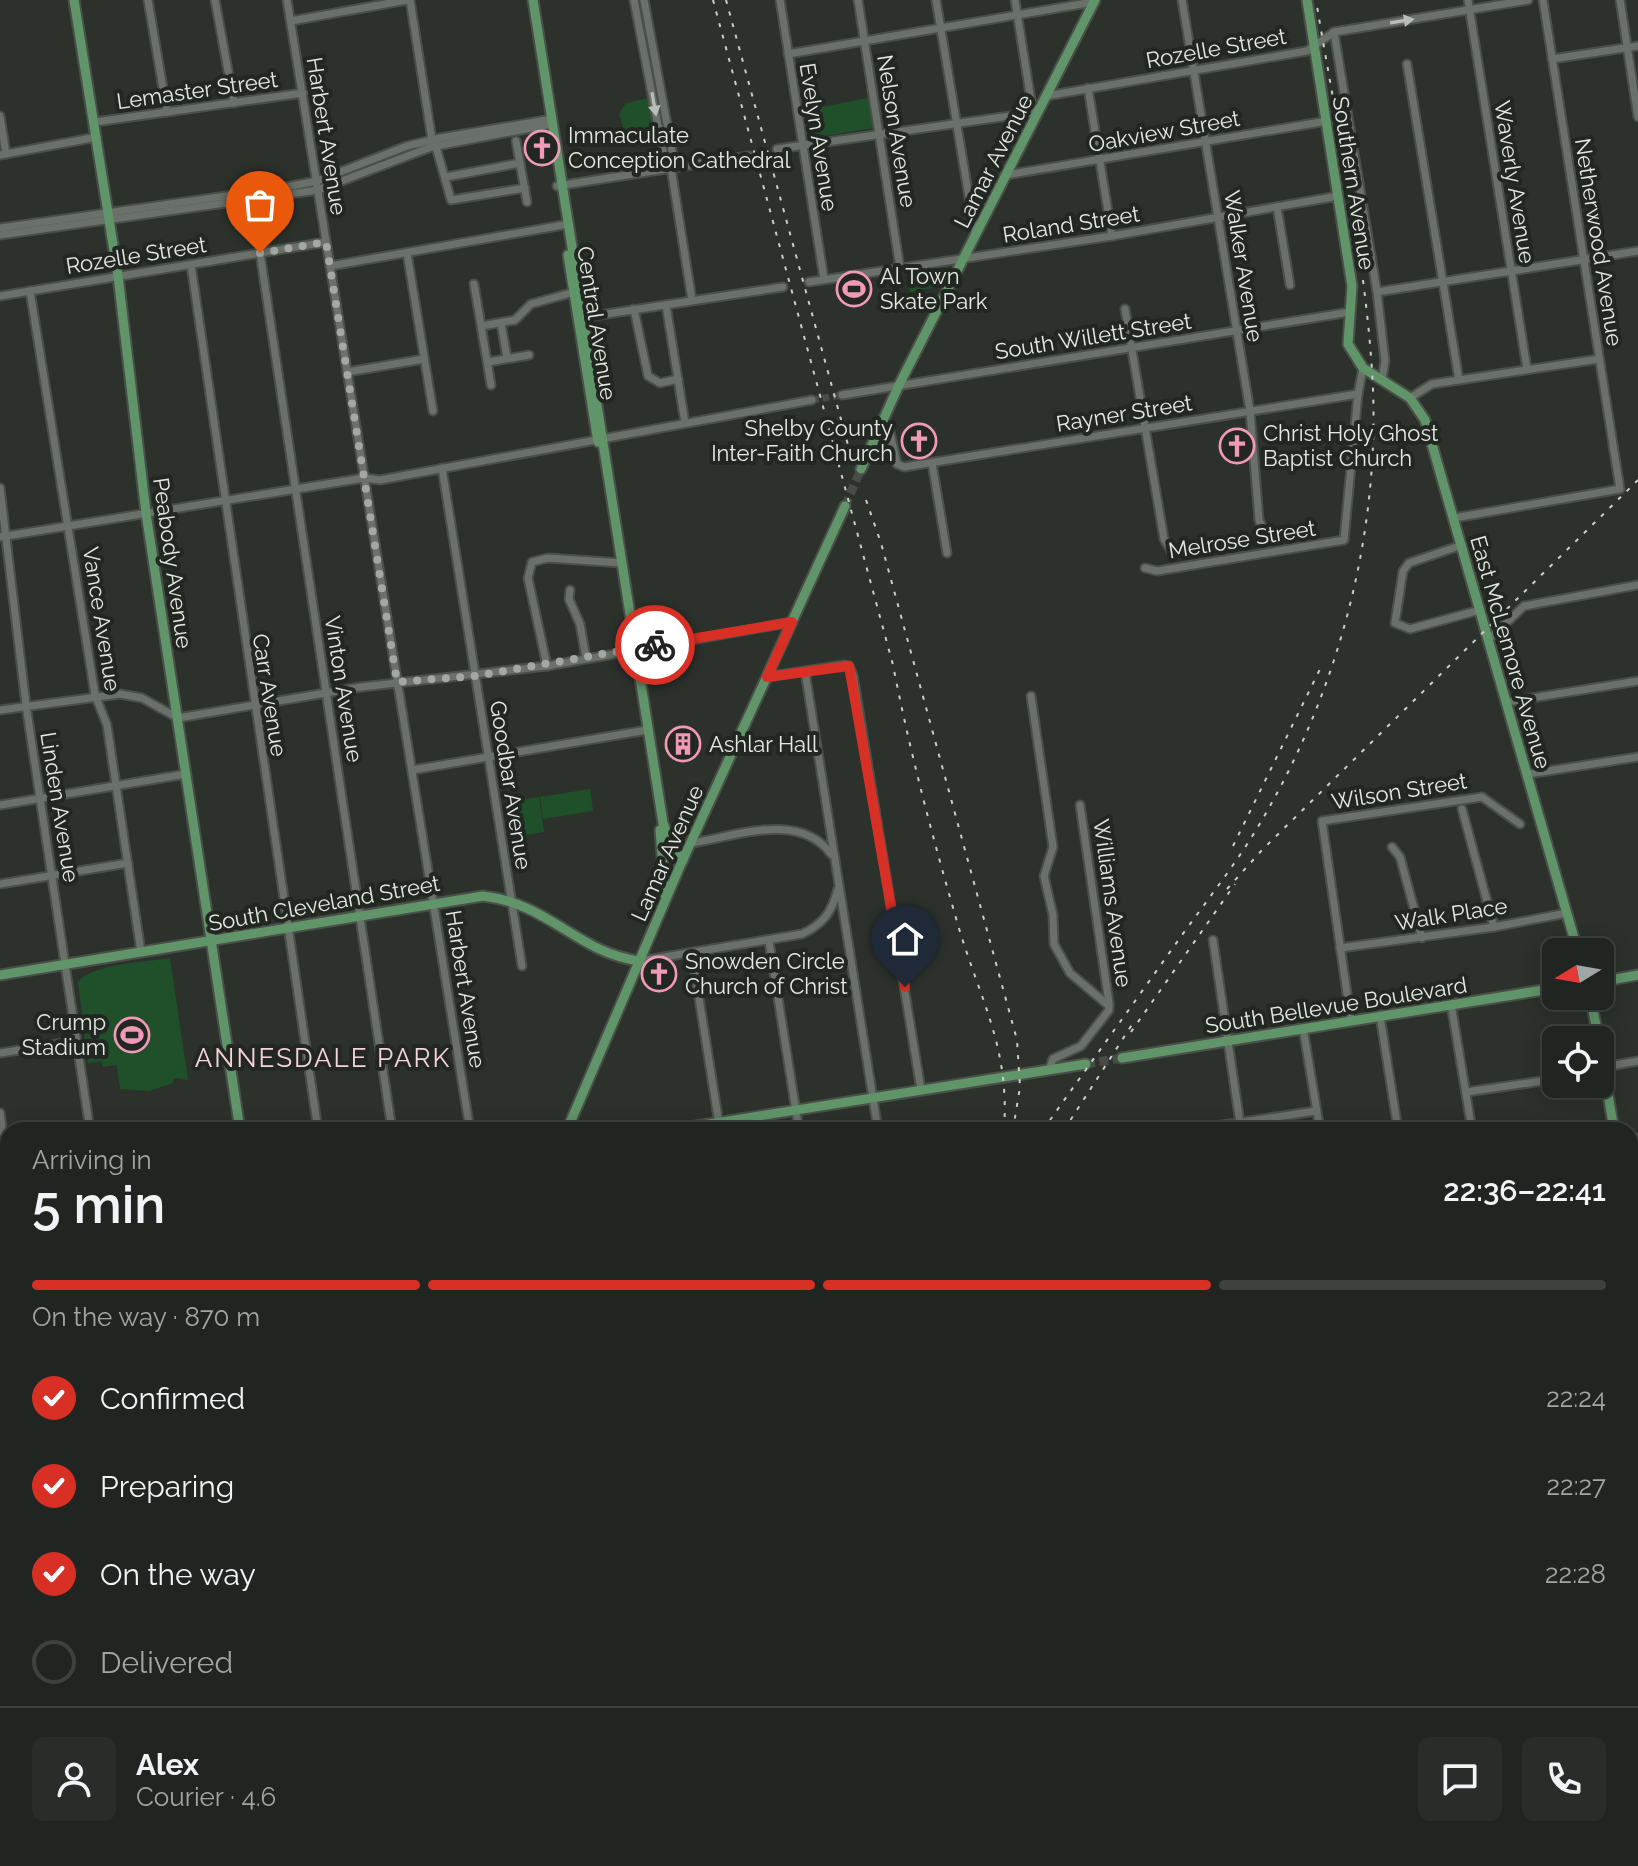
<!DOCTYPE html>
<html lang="en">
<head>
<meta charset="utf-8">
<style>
	body { margin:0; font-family:Raleway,sans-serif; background:#292d2a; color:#f1f3f6; height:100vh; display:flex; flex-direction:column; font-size:30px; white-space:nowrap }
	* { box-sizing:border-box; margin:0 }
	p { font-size:26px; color:#a2a5a5 }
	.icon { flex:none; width:44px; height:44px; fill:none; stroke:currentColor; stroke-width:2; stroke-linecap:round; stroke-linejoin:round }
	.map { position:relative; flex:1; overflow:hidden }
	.drawer { position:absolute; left:0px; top:1122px; width:1638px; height:744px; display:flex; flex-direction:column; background:#212521; border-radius:24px 24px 0 0; box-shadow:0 4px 20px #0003,0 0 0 2px #3e423f }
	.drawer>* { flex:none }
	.needle { width:52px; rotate:259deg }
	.controls { position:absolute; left:1542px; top:938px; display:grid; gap:16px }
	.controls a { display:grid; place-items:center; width:72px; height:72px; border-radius:12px; background:#212521; box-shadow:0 4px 20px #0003,0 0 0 2px #3e423f; font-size:40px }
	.pin { position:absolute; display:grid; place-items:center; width:68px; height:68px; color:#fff; margin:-82px -34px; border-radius:50% 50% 50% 0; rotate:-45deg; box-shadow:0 0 8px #0007 }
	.pin .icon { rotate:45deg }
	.courier { position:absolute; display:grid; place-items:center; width:80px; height:80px; margin:-40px; border:6px solid #d93025; border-radius:50%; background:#fff; color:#222; box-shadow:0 2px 10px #0007 }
	.overview em { font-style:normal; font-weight:600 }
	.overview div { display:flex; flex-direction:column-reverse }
	.overview { display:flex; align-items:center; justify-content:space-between; height:136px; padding:0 32px }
	h1 { font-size:52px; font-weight:600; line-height:60px }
	.bar { display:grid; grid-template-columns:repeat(4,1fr); gap:12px 8px; align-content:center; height:96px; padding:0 32px }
	.bar i { height:10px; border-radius:6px; background:#3e423f }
	.bar .current { background:#d93025 }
	.bar p { grid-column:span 4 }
	.line { display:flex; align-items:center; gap:20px; padding:0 32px; border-top:2px solid #3e423f }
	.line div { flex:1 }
	.round { display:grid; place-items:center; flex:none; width:84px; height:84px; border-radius:12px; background:#292d2a }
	ol { padding:0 32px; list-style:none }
	li { display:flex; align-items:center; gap:24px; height:88px }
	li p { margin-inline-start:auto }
	li .icon { padding:8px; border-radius:50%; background:#d93025; color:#fff; stroke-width:4 }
	li:last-child { color:#a2a5a5 }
	li i { width:44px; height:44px; border:4px solid #3e423f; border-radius:50% }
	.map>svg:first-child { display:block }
	.green { fill:#20502a }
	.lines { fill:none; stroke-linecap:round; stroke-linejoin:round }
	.minor-tunnel { stroke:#484c48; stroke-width:7; stroke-dasharray:7 3.5; stroke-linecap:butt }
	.major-tunnel { stroke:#484c48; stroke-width:9; stroke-dasharray:9 4.5; stroke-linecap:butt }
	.minor-casing { stroke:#4a4f4a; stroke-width:11 }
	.major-casing { stroke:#4a4f4a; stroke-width:13 }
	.highway-casing { stroke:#4a4f4a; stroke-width:14 }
	.minor { stroke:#6a706a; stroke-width:7 }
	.major { stroke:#609569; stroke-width:9 }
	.highway { stroke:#5aad69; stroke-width:10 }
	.rail { stroke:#cbcecb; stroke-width:2; stroke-dasharray:4 8; stroke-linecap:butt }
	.oneway { fill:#babeba }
	.done { stroke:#a4a8a4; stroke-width:8; stroke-dasharray:0 14.4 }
	.route { stroke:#d93025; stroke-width:10 }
	.labels { text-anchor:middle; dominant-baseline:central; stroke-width:8; stroke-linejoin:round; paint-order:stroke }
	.street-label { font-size:22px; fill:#e5e8e5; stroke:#222722 }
	.poi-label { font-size:22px; fill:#e5e8e5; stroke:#222722; text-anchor:start }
	.quarter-label { font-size:26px; letter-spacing:2px; fill:#f5d3dd; stroke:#222722 }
</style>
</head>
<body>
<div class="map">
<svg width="1638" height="1866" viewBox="0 0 1638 1866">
	<rect width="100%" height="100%" fill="#2c312c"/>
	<g class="green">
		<path d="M649,98L657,145L628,143L619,114L626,103Z"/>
		<path d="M868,98L873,128L807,139L802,111Z"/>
		<path d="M949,267L939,287L910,292L908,272Z"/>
		<path d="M590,789L593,811L543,819L540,797Z"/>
		<path d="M539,797L544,832L519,836L513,801Z"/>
		<path d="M170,958L188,1080L174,1078L173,1083L149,1091L120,1089L117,1065L103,1067L101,1061L88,1063L78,982C91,964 147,962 170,958Z"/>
	</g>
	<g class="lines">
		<g class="minor-tunnel">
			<path d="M812,400L842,395"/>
			<path d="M5,1146L8,1167"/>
			<path d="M4,1196L8,1182"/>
		</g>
		<g class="major-tunnel">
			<path d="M845,506L861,469"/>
			<path d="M1086,1064L1122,1058"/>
		</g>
		<g class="minor-casing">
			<g id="minor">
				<path d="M148,0L167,112"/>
				<path d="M215,0L234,103"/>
				<path d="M287,0L470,1130"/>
				<path d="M410,0L432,140"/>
				<path d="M634,0L666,168"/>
				<path d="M644,0L675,167"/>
				<path d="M780,0L824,279"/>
				<path d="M858,0L900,268"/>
				<path d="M936,0L975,233"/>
				<path d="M1015,0L1033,113"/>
				<path d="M1182,0L1250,411L1259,520L1267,538"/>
				<path d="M1468,0L1527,369"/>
				<path d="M1620,0L1638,117"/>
				<path d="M291,21L407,0"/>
				<path d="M1334,32L1377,292L1385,361L1382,379"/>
				<path d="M788,54L1093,2"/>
				<path d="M1552,59L1638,46"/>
				<path d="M1407,64L1459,380"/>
				<path d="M1088,88L1112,236"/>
				<path d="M1046,96L1307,51L1334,32L1528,0"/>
				<path d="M0,116L6,154"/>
				<path d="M95,122L303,93"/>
				<path d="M516,141L527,202"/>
				<path d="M436,147L451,200L525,188"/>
				<path d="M777,149L1037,112"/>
				<path d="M0,155L97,137"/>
				<path d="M671,168L692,300"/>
				<path d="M1006,175L1327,121"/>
				<path d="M446,177L520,163"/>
				<path d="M557,186L749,156"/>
				<path d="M1277,207L1290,285"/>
				<path d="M0,228L276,189L317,181L407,146L440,138L552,119"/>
				<path d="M0,235L318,190L431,147L547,125L552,119"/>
				<path d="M260,253L392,1130"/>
				<path d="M407,253L433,411"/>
				<path d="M191,265L318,1130"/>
				<path d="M330,266L569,224"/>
				<path d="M809,282L1112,236L1338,196"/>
				<path d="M474,284L491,385"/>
				<path d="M30,291L95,695L107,725L141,952"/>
				<path d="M1377,292L1638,251"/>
				<path d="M0,296L326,242"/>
				<path d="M666,305L685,423"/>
				<path d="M634,309L648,376L660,383L678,379"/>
				<path d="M1125,309L1164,539L1172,552"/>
				<path d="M580,318L783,287"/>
				<path d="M501,323L507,358"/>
				<path d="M482,326L515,320L531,304L578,291"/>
				<path d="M488,362L529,355"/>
				<path d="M347,372L424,359"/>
				<path d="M842,395L1350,312"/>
				<path d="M1410,398L1432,384L1599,359"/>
				<path d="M883,420L890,432L897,464L904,467L1358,394"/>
				<path d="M932,463L947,553"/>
				<path d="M442,468L522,966"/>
				<path d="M0,488L26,705L90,1130"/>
				<path d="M1454,518L1620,489L1543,0"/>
				<path d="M0,537L364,478L380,480L812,400"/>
				<path d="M1462,545L1409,563L1403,571L1395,623L1410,629L1480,610"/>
				<path d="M1145,568L1157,571L1344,540L1358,394L1363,368"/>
				<path d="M570,590L569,599L580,624L586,658"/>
				<path d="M1488,640L1524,606L1638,585"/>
				<path d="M547,666L528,578L532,562L548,558L622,563"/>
				<path d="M805,671L878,1130"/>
				<path d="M767,677L844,665L849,666L853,675L921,1090"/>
				<path d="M1031,696L1053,847L1044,876L1053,915L1054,944L1070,973L1109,1006"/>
				<path d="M1507,702L1638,681"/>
				<path d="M0,710L120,694L142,698L178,718L361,687L547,666L792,622"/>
				<path d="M412,770L647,730"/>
				<path d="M1528,774L1638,757"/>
				<path d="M0,805L186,774"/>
				<path d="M1462,809L1494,927"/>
				<path d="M692,843C736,836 800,811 831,854"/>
				<path d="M1392,847L1400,857L1422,938"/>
				<path d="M0,884L128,863"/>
				<path d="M1213,940L1241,1130"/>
				<path d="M769,941L799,1130"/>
				<path d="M1340,948L1494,927L1567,913"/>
				<path d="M692,954L720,1130"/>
				<path d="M640,961L802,934C824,924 832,911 838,889"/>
				<path d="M1451,1004L1472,1130"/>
				<path d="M1380,1016L1398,1130"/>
				<path d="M1351,1021L1322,821L1482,797L1520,824"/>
				<path d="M1303,1028L1320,1130"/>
				<path d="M0,1053L77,1041"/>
				<path d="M1604,1067L1638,1061"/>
				<path d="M1049,1070L1053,1059L1081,1046L1109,1010V1003L1080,805"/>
				<path d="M1466,1092L1556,1079"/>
				<path d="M0,1113L5,1146"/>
				<path d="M1190,1130L1316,1111"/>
				<path d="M1630,1139L1638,1138"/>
				<path d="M0,1208L4,1196"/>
				<path d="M1630,1211L1638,1210"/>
				<path d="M0,1227L8,1286"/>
				<path d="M1630,1279L1638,1278"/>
				<path d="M0,1316L8,1315"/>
				<path d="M0,1405L8,1404"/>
				<path d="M1630,1418L1638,1417"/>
				<path d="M1630,1572L1638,1570"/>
				<path d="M0,1636L8,1635"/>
				<path d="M1630,1712L1638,1711"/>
				<path d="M0,1808L8,1807"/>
				<path d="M105,1858L107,1866"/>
				<path d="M318,1858V1866"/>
				<path d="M402,1858L403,1866"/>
				<path d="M673,1858L674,1866"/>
				<path d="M764,1858L766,1866"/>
				<path d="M837,1858L839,1866"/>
				<path d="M1087,1858L1088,1866"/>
				<path d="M1191,1858L1192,1866"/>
				<path d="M1257,1858L1259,1866"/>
				<path d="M1381,1858L1386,1866"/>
				<path d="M1437,1858L1438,1866"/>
				<path d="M1507,1858L1509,1866"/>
				<path d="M883,1865L918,1858"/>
				<path d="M600,1866L640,1858"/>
				<path d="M1304,1866L1352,1858"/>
				<path d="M1527,1866L1577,1858"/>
			</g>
		</g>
		<g class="major-casing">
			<g id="major">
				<path d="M74,0L118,276L146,513L240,1130"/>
				<path d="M533,0L663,823L673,850L683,860"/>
				<path d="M1307,0L1352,286L1348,344L1363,368L1410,398L1425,420L1578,952"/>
				<path d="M568,255L598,442"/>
				<path d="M861,469L899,385L1095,0"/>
				<path d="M660,830L665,895"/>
				<path d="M0,975L483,896C551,904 577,953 640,961"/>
				<path d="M1600,982L1638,975"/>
				<path d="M1590,996L1599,1040"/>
				<path d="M1600,1047L1614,1130"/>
				<path d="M1122,1058L1556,988"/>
				<path d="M567,1130L680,866L845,506"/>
				<path d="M671,1130L1086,1064"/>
				<path d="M1630,1225L1638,1271"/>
				<path d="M0,1232L8,1231"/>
				<path d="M0,1720L8,1718"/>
				<path d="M456,1858L461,1866"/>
				<path d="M186,1865L222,1858"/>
			</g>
		</g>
		<g class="highway-casing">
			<g id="highway">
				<path d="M1630,1362L1638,1364"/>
				<path d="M1630,1376L1638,1378"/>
				<path d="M0,1436L8,1435"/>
				<path d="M0,1445L8,1443"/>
				<path d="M0,1455L8,1453"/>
				<path d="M0,1469L8,1467"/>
				<path d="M0,1482L8,1479"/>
			</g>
		</g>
		<use href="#minor" class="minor"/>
		<use href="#major" class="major"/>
		<use href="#highway" class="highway"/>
		<g class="rail">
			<path d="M713,0L893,665C910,753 933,839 958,925C980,1000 1010,1047 1004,1130"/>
			<path d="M726,0L851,456"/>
			<path d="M866,500L881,543L1017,1040L1020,1087L1013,1130"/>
			<path d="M1233,846L1323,663"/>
			<path d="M1227,889L1262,850L1638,480"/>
			<path d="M1131,1032L1235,884"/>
			<path d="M1043,1130C1089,1065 1136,1000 1182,935C1211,895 1242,856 1266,813C1342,681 1382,523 1372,371C1364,247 1336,123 1316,0"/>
			<path d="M1064,1130L1135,1020"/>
			<path d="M1026,1858L1028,1866"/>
		</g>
	</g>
	<defs><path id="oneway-solid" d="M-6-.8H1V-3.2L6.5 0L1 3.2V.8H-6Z" transform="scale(2)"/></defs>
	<g class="oneway">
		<use href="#oneway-solid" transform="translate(1402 21) rotate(-9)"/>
		<use href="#oneway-solid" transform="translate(654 104) rotate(80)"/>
	</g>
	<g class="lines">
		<path class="done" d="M260,253L326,242L397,682L475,676L655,645"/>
		<path class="route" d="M655,645L792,622L767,677L849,666L905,987"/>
	</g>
	<defs>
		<g id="church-ring" transform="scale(1.8)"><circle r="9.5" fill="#222722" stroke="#f09ab7" stroke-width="1.5"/><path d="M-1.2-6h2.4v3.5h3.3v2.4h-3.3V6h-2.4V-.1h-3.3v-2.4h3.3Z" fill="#f09ab7"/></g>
		<g id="stadium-ring" transform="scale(1.8)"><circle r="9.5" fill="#222722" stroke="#f09ab7" stroke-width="1.5"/><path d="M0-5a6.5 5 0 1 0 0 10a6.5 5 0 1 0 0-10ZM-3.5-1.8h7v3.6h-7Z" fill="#f09ab7"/></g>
		<g id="building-ring" transform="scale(1.8)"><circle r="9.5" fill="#222722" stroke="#f09ab7" stroke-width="1.5"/><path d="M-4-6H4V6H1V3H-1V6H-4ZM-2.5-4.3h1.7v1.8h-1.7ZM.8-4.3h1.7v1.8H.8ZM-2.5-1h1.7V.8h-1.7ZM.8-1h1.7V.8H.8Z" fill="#f09ab7"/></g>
	</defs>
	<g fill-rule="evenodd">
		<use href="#church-ring" x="542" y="148"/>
		<use href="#stadium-ring" x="854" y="289"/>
		<use href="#church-ring" x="919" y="441"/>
		<use href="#church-ring" x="1237" y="446"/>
		<use href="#building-ring" x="683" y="744"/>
		<use href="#church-ring" x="659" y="974"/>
		<use href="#stadium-ring" x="132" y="1035"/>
	</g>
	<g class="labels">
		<g class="street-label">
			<text transform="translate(1216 48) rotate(-10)">Rozelle Street</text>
			<text transform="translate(197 90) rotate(-8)">Lemaster Street</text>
			<text transform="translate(897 131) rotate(81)">Nelson Avenue</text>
			<text transform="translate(1164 131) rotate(-10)">Oakview Street</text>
			<text transform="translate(327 136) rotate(81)">Harbert Avenue</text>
			<text transform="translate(819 137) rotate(81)">Evelyn Avenue</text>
			<text transform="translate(993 161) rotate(-63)">Lamar Avenue</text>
			<text transform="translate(1515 182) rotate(81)">Waverly Avenue</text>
			<text transform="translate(1354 183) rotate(81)">Southern Avenue</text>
			<text transform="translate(1071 224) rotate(-9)">Roland Street</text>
			<text transform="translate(1599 242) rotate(81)">Netherwood Avenue</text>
			<text transform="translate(136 255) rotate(-9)">Rozelle Street</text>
			<text transform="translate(1244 266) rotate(81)">Walker Avenue</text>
			<text transform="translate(597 323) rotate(81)">Central Avenue</text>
			<text transform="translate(1093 336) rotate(-9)">South Willett Street</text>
			<text transform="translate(1124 413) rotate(-9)">Rayner Street</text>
			<text transform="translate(1242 539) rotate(-9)">Melrose Street</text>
			<text transform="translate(173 563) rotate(82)">Peabody Avenue</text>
			<text transform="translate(102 619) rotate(81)">Vance Avenue</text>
			<text transform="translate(1511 652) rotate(74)">East McLemore Avenue</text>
			<text transform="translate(344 689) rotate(81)">Vinton Avenue</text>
			<text transform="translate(270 695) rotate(81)">Carr Avenue</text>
			<text transform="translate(511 785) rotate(81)">Goodbar Avenue</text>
			<text transform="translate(1399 791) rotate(-9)">Wilson Street</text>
			<text transform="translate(60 807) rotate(81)">Linden Avenue</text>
			<text transform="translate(667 853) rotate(-66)">Lamar Avenue</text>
			<text transform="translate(324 903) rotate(-10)">South Cleveland Street</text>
			<text transform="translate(1113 903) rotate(82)">Williams Avenue</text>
			<text transform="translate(1451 914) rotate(-9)">Walk Place</text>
			<text transform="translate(466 989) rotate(81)">Harbert Avenue</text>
			<text transform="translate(1336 1005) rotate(-9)">South Bellevue Boulevard</text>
		</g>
		<g class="poi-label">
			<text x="568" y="135">Immaculate<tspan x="568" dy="25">Conception Cathedral</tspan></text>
			<text x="880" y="276">Al Town<tspan x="880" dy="25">Skate Park</tspan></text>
			<text x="893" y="428" text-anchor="end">Shelby County<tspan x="893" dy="25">Inter-Faith Church</tspan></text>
			<text x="1263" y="433">Christ Holy Ghost<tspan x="1263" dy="25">Baptist Church</tspan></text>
			<text x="709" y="744">Ashlar Hall</text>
			<text x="685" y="961">Snowden Circle<tspan x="685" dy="25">Church of Christ</tspan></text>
			<text x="106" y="1022" text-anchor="end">Crump<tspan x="106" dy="25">Stadium</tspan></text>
		</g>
		<g class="quarter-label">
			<text x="323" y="1058">ANNESDALE PARK</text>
		</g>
	</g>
</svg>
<div class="controls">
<a><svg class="needle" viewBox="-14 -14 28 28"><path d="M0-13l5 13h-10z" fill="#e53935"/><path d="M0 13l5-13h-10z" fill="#a2a5a5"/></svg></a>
<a><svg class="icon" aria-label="locate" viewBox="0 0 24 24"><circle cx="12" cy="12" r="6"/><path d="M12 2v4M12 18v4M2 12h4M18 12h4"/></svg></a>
</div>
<div class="pin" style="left:260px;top:253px;background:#ea580c"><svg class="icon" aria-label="bag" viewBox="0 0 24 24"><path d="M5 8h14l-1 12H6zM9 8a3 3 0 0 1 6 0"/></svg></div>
<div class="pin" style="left:905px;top:987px;background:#1f2937"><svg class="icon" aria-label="home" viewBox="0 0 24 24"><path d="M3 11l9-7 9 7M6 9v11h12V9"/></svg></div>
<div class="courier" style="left:655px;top:645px"><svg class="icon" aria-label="bike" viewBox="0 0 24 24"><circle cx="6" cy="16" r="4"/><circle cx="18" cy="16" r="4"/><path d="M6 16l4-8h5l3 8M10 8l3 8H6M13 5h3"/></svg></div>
<section class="drawer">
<div class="overview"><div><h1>5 min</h1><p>Arriving in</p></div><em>22:36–22:41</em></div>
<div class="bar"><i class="current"></i><i class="current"></i><i class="current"></i><i></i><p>On the way · 870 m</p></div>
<ol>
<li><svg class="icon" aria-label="check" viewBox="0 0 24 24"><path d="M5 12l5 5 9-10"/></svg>Confirmed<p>22:24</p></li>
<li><svg class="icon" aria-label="check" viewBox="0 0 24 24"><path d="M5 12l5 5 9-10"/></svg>Preparing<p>22:27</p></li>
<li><svg class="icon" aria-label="check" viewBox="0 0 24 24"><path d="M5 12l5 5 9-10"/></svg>On the way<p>22:28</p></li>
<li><i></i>Delivered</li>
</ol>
<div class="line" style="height:144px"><a class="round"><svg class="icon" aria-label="person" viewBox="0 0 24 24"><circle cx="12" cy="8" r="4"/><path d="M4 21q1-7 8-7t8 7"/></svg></a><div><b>Alex</b><p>Courier · 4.6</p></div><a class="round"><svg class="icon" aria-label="chat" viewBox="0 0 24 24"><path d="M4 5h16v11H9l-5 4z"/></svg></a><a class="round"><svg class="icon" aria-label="phone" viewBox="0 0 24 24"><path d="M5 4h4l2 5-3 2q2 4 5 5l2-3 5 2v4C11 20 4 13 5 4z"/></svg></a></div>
</section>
</div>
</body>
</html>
